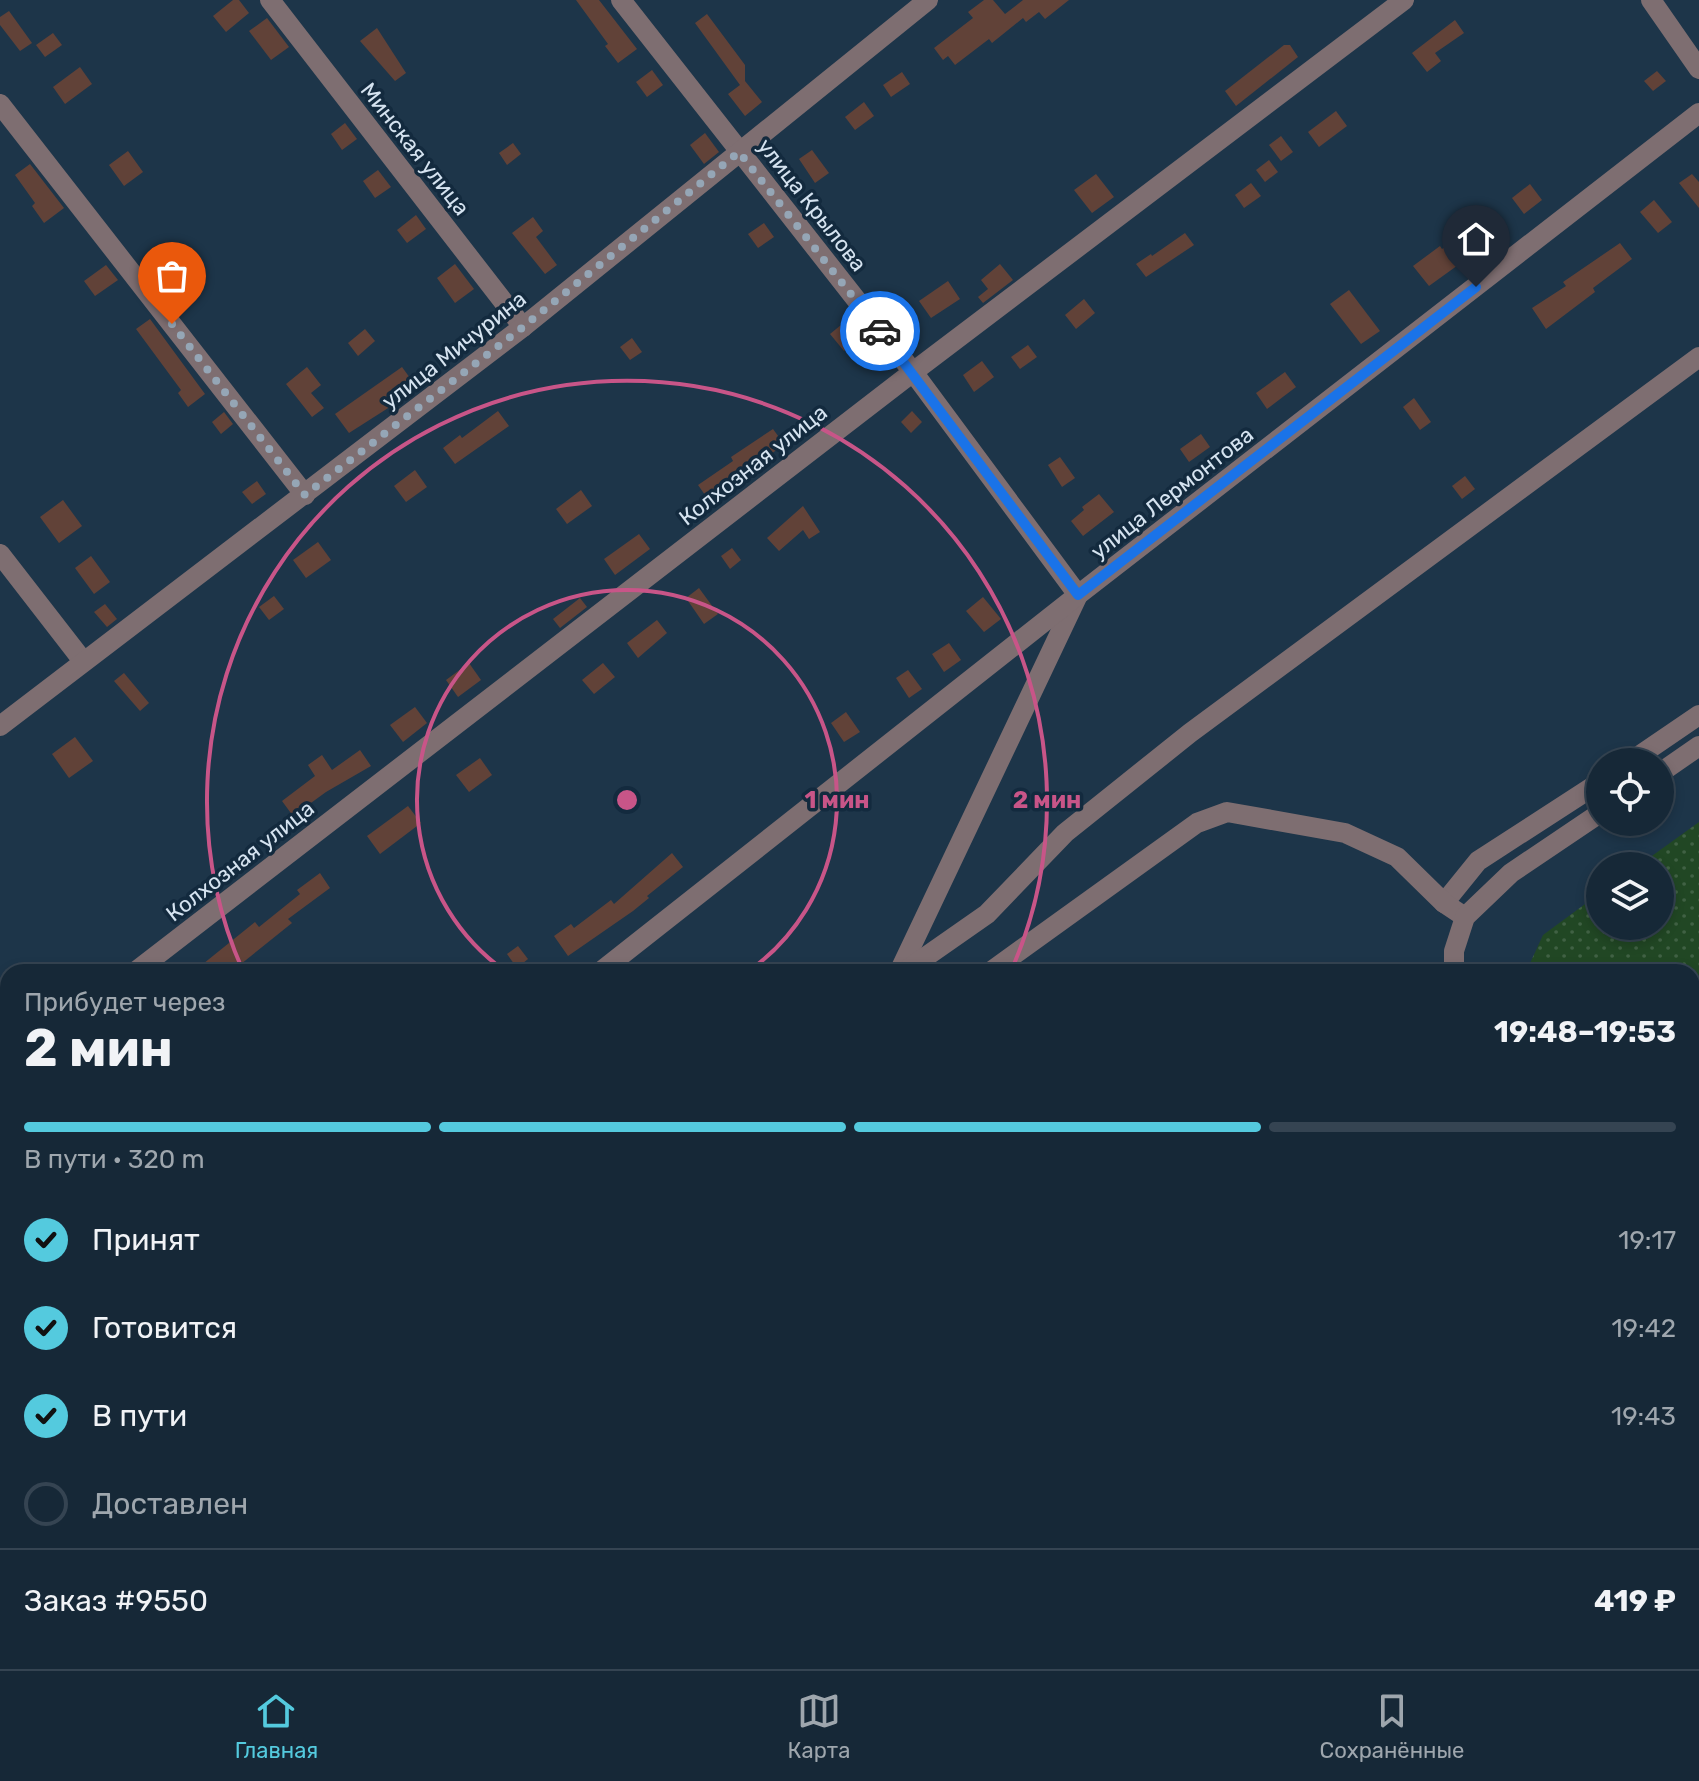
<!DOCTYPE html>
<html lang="ru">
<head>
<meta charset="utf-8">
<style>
	body { margin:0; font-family:Rubik,sans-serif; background:#1f303f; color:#f1f3f6; height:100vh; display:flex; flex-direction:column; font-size:30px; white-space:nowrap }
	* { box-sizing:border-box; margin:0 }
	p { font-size:26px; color:#9ea6ad }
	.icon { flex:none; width:44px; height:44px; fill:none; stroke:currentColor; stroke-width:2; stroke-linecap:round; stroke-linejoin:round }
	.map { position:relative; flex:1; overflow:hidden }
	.drawer { position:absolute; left:0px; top:964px; width:1700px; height:706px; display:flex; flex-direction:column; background:#162837; border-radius:24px 24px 0 0; box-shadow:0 4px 12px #0003,0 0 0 2px #354452 }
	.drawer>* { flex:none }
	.tools { position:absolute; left:1586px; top:748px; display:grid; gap:16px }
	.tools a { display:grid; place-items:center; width:88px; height:88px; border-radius:50%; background:#162837; box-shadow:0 4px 12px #0003,0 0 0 2px #354452; font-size:40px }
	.pin { position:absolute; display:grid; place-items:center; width:68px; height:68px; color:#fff; margin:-82px -34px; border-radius:50% 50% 50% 0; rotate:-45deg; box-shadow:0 0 8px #0007 }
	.pin .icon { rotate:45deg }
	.courier { position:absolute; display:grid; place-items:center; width:80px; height:80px; margin:-40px; border:6px solid #1a73e8; border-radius:50%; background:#fff; color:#222; box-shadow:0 2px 10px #0007 }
	.headline em { font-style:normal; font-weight:700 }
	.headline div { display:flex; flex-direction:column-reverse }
	.headline { display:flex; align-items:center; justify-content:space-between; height:136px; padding:0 24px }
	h1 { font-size:52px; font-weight:700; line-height:60px }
	.bar { display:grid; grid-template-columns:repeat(4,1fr); gap:12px 8px; align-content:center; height:96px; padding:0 24px }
	.bar i { height:10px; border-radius:6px; background:#354452 }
	.bar .current { background:#54cade }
	.bar p { grid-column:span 4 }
	.line { display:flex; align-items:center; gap:20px; padding:0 24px; border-top:2px solid #354452 }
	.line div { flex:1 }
	ol { padding:0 24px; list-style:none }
	li { display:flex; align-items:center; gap:24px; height:88px }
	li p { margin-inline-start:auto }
	li .icon { padding:8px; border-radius:50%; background:#54cade; color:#111; stroke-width:4 }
	li:last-child { color:#9ea6ad }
	li i { width:44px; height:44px; border:4px solid #354452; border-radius:50% }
	.tab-bar { display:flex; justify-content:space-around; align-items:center; height:112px; border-top:2px solid #354452; background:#162837; font-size:22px; color:#9ea6ad }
	.tab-bar a { display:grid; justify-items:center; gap:4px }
	.tab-bar .current { color:#54cade }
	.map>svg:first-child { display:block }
	.grass { fill:url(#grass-dots) }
	.building { fill:#614238 }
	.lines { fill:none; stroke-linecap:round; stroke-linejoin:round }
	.minor { stroke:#7e6e71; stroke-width:20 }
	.done { stroke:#95a6b6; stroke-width:8; stroke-dasharray:0 14.4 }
	.route { stroke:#1a73e8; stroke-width:10 }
	.ring { fill:none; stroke:#c85588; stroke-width:4 }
	.labels { text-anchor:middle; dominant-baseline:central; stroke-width:7; stroke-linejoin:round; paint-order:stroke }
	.street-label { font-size:22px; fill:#d5e3f0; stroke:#132a3e }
	.centre { fill:#c85588; stroke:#132a3e; stroke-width:4 }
	.ring-label { font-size:24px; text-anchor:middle; font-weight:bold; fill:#c85588; stroke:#132a3e; stroke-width:7; stroke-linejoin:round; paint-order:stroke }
</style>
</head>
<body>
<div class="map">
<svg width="1699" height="1669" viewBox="0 0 1699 1669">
	<defs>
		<pattern id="grass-dots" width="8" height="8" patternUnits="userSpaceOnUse" patternTransform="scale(2)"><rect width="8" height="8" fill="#214724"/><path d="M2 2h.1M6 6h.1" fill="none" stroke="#406144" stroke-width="1.8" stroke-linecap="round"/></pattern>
	</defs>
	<rect width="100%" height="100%" fill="#1d3549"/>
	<path class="grass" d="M1699,822V1669H1672V1662H1692V972H1526L1543,935L1600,893V926H1660V866H1638Z"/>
	<g class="building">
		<path d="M233,0H239L249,13L226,32L213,16Z"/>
		<path d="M576,0H599L637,49L618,63L605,46L608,44Z"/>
		<path d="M984,0H993L1005,14L1023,0H1069L1045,19L1039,12L1026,22L1023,18L992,43L989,39L955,65L948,56L943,60L934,48L973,18L968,12Z"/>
		<path d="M9,11L32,43L20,51L0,25V17Z"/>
		<path d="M707,14L745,65V81L762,102L745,116L728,94L740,85L695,23Z"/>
		<path d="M267,18L289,47L271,60L249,31Z"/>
		<path d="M1455,20L1464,33L1435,53L1441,61L1427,72L1412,53Z"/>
		<path d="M377,28L406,73L395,81L360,41Z"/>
		<path d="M53,33L62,45L45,57L36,45Z"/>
		<path d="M1284,45H1290L1298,57L1236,106L1225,91Z"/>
		<path d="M80,67L92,84L65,104L53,87Z"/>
		<path d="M652,70L663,85L647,97L636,82Z"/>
		<path d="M1657,71L1666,81L1653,91L1644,81Z"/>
		<path d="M902,72L910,84L891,97L883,85Z"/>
		<path d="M864,102L874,116L855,130L845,117Z"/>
		<path d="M1336,111L1347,126L1319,147L1308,132Z"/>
		<path d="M345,123L357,139L342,150L331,134Z"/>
		<path d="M705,133L719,152L704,164L690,145Z"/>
		<path d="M1281,136L1293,152L1281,161L1269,145Z"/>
		<path d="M513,143L521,154L507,165L499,153Z"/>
		<path d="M812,150L829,173L815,183L799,159Z"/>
		<path d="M128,151L143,172L124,186L109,165Z"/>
		<path d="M1269,160L1278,172L1265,182L1256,170Z"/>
		<path d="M30,164L64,208L44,223L32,206L35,203L15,175Z"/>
		<path d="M378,170L391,187L375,198L363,181Z"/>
		<path d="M1096,174L1114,197L1092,213L1074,190Z"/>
		<path d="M1692,174L1699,182V208L1679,183Z"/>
		<path d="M1251,183L1261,196L1244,208L1235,195Z"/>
		<path d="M1530,184L1542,200L1524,214L1512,198Z"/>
		<path d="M1654,200L1672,222L1658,233L1640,212Z"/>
		<path d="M416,215L426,229L407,243L397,230Z"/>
		<path d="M533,217L543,231L536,237L557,265L545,274L512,233Z"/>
		<path d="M764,223L774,237L758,248L748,234Z"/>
		<path d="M1475,223L1490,242L1429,286L1413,266L1440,246L1442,249Z"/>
		<path d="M1185,233L1194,245L1146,277L1136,264L1151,254L1152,256Z"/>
		<path d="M1620,243L1632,259L1593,288L1595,292L1546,329L1532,308L1566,286L1563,282Z"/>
		<path d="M455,264L474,289L455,303L437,278Z"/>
		<path d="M1000,264L1013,280L983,303L978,297L988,289L981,280Z"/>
		<path d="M106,265L118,280L95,296L84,281Z"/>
		<path d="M948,281L960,299L931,318L919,301Z"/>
		<path d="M1349,290L1380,331L1361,344L1330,304Z"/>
		<path d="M1084,299L1095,313L1076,329L1065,315Z"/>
		<path d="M150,319L205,394L188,407L178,393L181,390L136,329Z"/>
		<path d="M841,325L855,343L844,351L830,334Z"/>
		<path d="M365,329L375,341L358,356L348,343Z"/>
		<path d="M632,338L642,352L630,360L620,347Z"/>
		<path d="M1028,345L1037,357L1020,369L1011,357Z"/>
		<path d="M982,361L994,377L974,392L963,375Z"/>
		<path d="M307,367L321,385L311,393L324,408L312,417L286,384Z"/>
		<path d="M402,367L418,389L349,433L335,414Z"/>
		<path d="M1285,372L1296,387L1267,409L1256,393Z"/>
		<path d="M1414,398L1431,422L1420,430L1403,407Z"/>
		<path d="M498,411L509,426L455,464L443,448L460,435L462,438Z"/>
		<path d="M912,411L922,422L911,433L901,422Z"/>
		<path d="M224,412L233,424L221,434L212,422Z"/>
		<path d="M773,429L784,444L710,502L698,485L733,461L731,457Z"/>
		<path d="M1201,434L1210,447L1189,462L1180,449Z"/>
		<path d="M1060,457L1075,478L1062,487L1048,465Z"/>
		<path d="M415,470L427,487L406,502L394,486Z"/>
		<path d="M1465,476L1475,489L1462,499L1452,486Z"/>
		<path d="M257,481L266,494L252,504L242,492Z"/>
		<path d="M581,490L592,506L567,524L556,509Z"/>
		<path d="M1099,494L1114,512L1083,536L1071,521L1084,510L1082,507Z"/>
		<path d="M63,500L82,526L59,543L40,517Z"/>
		<path d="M803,506L820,532L809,539L803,530L779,551L767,538Z"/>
		<path d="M639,534L650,549L615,575L604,559Z"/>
		<path d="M318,542L331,560L306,578L293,560Z"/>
		<path d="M732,548L741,560L730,569L721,556Z"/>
		<path d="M91,556L110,582L94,594L75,568Z"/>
		<path d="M699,588L718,614L704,624L686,598Z"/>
		<path d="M274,596L284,609L269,620L259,607Z"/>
		<path d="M983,597L1001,619L984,632L966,611Z"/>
		<path d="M580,598L587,607L560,628L553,619Z"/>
		<path d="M105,604L117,619L107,627L94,612Z"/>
		<path d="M657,620L667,633L638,658L627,643Z"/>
		<path d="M949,643L961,660L944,672L932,654Z"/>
		<path d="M469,663L481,680L458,697L446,680Z"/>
		<path d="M603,663L615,677L594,694L582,680Z"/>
		<path d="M908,670L922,689L909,698L896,678Z"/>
		<path d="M124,673L149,703L140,711L114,681Z"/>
		<path d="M415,707L427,723L403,742L390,725Z"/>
		<path d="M846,712L860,732L844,742L831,723Z"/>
		<path d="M75,737L93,761L69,778L52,754Z"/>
		<path d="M360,750L371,766L326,792L293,816L282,801L315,776L308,765L322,755L332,770Z"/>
		<path d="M480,758L492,775L469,792L456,775Z"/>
		<path d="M408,806L421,823L380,854L367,836Z"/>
		<path d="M672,853L683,867L647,896L649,898L633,911L568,956L554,936L571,924L574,928L611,900L614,904Z"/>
		<path d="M320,873L330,888L288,919L292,923L231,972H193L255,922L259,927L300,894L297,890Z"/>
		<path d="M518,946L528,959L517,968L507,954Z"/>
	</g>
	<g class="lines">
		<g class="minor">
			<path d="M270,0L523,327"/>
			<path d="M621,0L913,372L1078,595L899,972"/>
			<path d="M1651,0L1699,69"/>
			<path d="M0,104L305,495"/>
			<path d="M0,554L83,661"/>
			<path d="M0,726L523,327L928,0"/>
			<path d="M1630,762L1699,715"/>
			<path d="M1660,773L1699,746"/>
			<path d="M1444,903L1478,861L1600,782"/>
			<path d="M135,972L913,372L1404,0"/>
			<path d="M600,972L1078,595L1699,113"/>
			<path d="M904,972L987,914L1065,833L1190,733L1699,357"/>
			<path d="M990,972L1197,823L1227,812L1345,833L1397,857L1444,903L1465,917"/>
			<path d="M1454,972V951L1465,917L1511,873L1600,813"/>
			<path d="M0,1075L8,1069"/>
			<path d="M0,1443L8,1437"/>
			<path d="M0,1617L8,1610"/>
			<path d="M441,1662L444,1669"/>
			<path d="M1447,1669V1662"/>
		</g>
	</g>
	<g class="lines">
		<path class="done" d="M172,324L305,495L523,327L739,152L880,331"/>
		<path class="route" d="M880,331L1078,595L1476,287"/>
	</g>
	<g class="ring">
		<path d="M505 971A210 210 0 1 1 749 971"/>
		<path d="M243 971A420 420 0 1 1 1011 971"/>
	</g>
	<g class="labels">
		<g class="street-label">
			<text transform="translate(415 149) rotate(52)">Минская улица</text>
			<text transform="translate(812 205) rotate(52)">улица Крылова</text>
			<text transform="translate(454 350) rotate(-38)">улица Мичурина</text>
			<text transform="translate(753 465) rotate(-38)">Колхозная улица</text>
			<text transform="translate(1172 493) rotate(-38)">улица Лермонтова</text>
			<text transform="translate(240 861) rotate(-38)">Колхозная улица</text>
		</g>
	</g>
	<circle cx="627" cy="800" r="12" class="centre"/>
	<g class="ring-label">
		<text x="837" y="808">1 мин</text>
		<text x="1047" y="808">2 мин</text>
	</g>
</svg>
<div class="tools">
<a><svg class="icon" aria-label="locate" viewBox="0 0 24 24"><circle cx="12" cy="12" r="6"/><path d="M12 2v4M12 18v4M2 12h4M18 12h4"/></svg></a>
<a><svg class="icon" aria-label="layers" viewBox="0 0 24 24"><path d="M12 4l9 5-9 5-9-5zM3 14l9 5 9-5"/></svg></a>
</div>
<div class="pin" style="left:172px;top:324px;background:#ea580c"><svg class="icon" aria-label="bag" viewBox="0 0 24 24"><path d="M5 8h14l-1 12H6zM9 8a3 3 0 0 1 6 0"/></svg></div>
<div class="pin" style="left:1476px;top:287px;background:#1f2937"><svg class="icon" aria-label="home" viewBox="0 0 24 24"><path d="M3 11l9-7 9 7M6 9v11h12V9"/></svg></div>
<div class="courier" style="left:880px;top:331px"><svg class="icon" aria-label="car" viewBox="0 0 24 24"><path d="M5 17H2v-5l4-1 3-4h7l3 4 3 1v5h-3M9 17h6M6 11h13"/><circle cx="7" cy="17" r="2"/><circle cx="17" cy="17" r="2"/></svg></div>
<section class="drawer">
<div class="headline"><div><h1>2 мин</h1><p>Прибудет через</p></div><em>19:48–19:53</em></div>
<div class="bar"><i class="current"></i><i class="current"></i><i class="current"></i><i></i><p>В пути · 320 m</p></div>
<ol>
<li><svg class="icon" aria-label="check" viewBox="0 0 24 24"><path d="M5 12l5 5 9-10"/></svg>Принят<p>19:17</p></li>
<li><svg class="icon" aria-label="check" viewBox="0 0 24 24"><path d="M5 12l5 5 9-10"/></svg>Готовится<p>19:42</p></li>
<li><svg class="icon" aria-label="check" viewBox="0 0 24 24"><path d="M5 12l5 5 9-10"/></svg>В пути<p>19:43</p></li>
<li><i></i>Доставлен</li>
</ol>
<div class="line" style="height:104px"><div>Заказ #9550</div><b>419 ₽</b></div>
</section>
</div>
<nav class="tab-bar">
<a class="current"><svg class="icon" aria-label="home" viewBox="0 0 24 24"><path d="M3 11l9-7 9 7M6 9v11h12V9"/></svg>Главная</a>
<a><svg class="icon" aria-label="map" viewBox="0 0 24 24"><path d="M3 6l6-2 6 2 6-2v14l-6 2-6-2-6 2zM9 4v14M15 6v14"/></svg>Карта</a>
<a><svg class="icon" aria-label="saved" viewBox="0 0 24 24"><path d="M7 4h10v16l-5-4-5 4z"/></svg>Сохранённые</a>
</nav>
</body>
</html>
